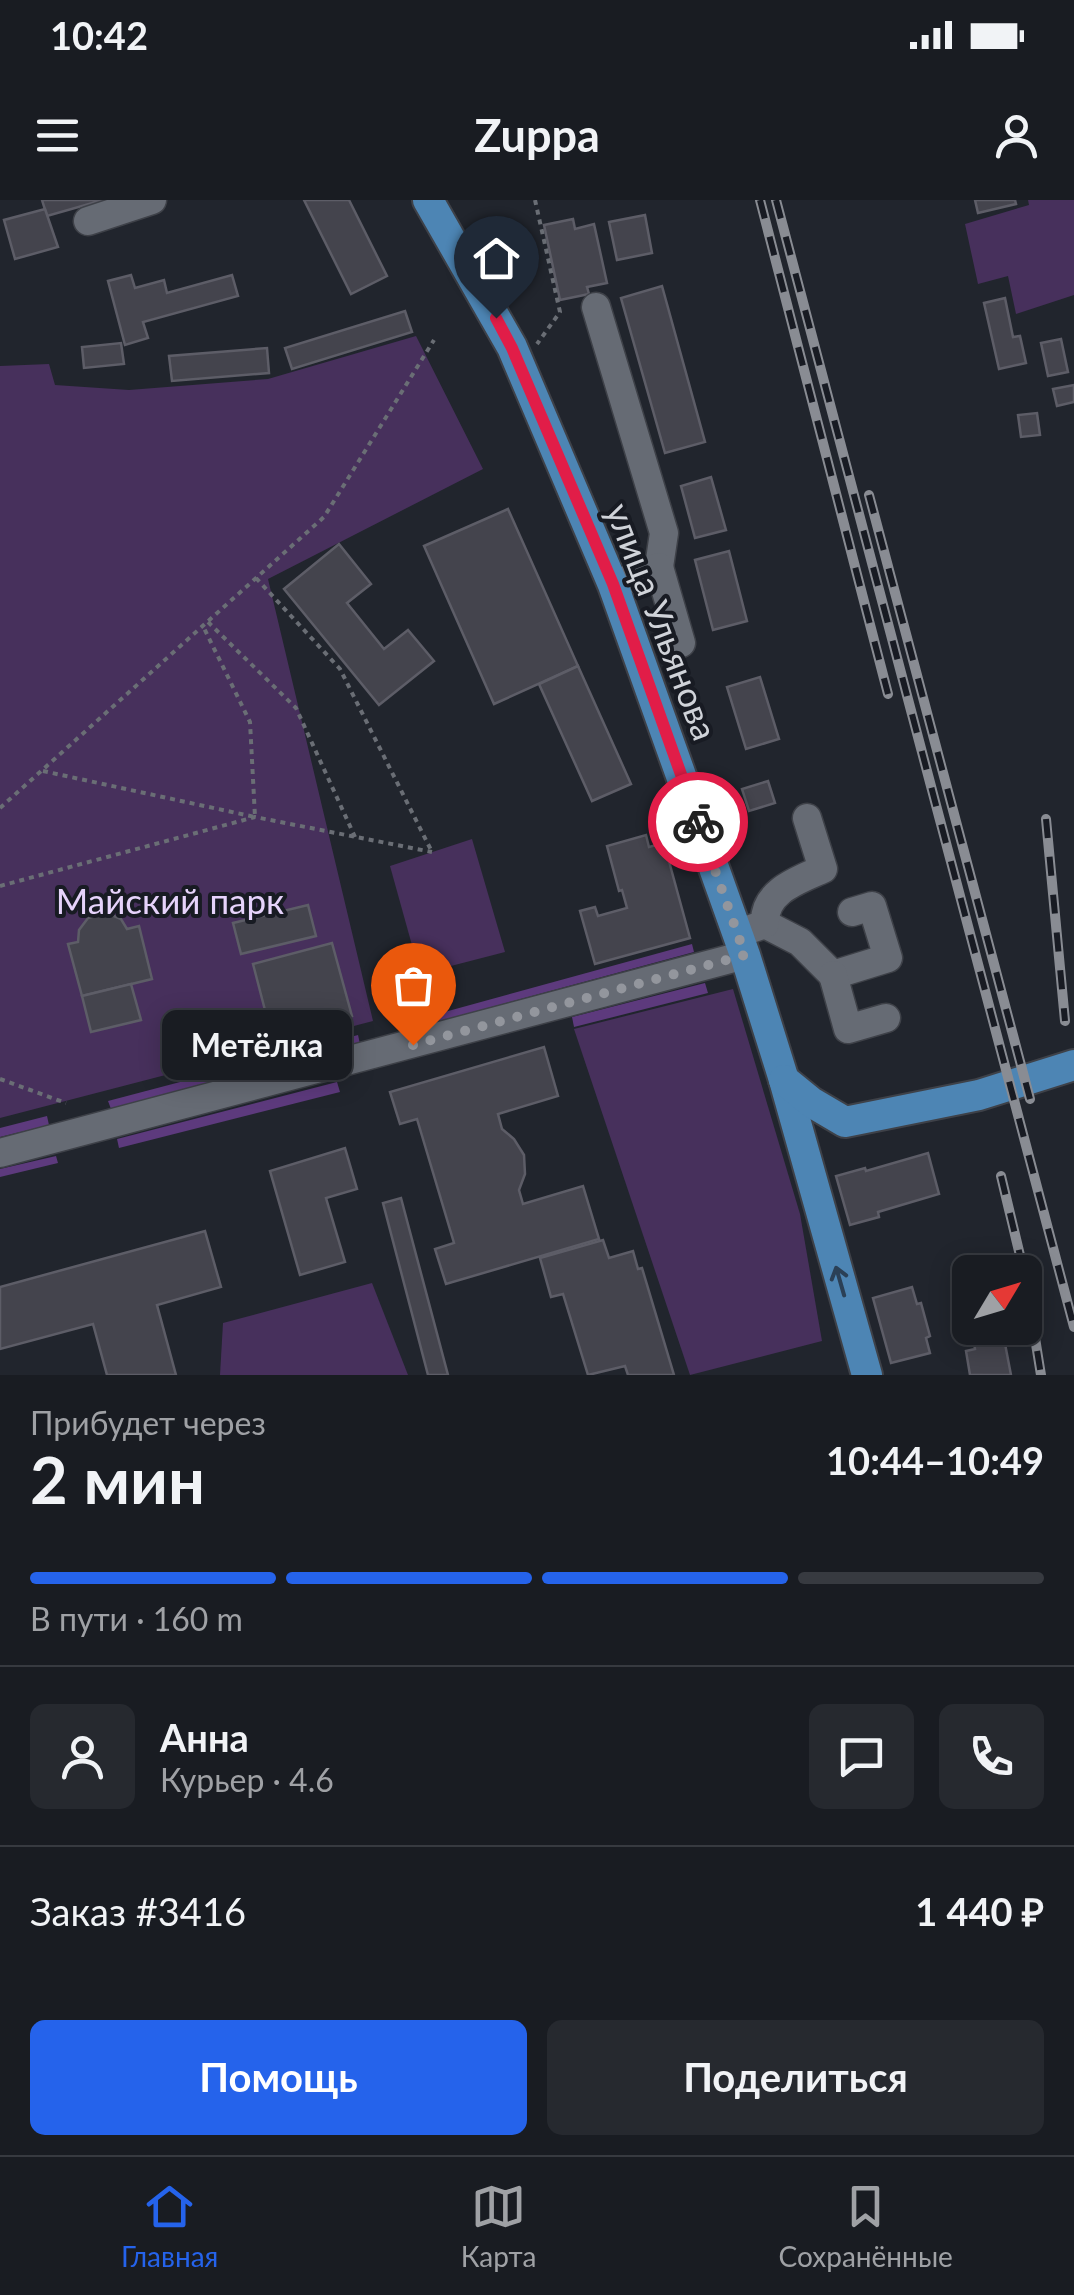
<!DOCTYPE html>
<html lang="ru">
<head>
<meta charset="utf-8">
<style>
	body { margin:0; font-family:Lato,sans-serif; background:#26292f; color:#f1f3f6; height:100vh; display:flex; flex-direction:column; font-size:38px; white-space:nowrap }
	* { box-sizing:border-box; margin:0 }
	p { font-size:32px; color:#9fa1a5 }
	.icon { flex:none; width:55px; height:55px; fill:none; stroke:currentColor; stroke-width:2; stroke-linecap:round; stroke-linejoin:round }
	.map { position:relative; height:1175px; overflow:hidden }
	.side { display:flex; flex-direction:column; background:#191c22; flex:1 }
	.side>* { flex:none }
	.needle { width:65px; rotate:52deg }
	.buttons { position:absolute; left:952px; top:1055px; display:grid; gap:20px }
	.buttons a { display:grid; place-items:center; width:90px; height:90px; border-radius:15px; background:#191c22; box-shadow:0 5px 25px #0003,0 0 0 2px #373a40; font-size:50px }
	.pin { position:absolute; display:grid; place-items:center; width:85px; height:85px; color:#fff; margin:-102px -42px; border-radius:50% 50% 50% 0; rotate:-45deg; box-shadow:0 0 10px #0007 }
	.pin .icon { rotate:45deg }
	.courier { position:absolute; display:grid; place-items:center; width:100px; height:100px; margin:-50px; border:8px solid #e11d48; border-radius:50%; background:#fff; color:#222; box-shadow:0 2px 12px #0007 }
	.bubble { position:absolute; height:70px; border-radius:15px; background:#191c22; box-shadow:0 5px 25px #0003,0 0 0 2px #373a40; font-size:32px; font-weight:700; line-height:70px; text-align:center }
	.overview em { font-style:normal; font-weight:700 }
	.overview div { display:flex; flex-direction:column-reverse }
	.overview { display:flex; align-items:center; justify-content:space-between; height:170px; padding:0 30px }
	h1 { font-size:65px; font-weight:700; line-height:75px }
	.bar { display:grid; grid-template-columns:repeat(4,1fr); gap:15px 10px; align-content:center; height:120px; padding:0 30px }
	.bar i { height:12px; border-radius:8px; background:#373a40 }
	.bar .on { background:#2563eb }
	.bar p { grid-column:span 4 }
	.line { display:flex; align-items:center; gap:25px; padding:0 30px; border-top:2px solid #373a40 }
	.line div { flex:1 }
	.round { display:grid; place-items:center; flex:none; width:105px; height:105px; border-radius:15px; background:#26292f }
	.cta { display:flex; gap:20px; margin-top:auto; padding:20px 30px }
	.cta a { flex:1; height:115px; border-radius:15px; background:#2563eb; color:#fff; font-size:40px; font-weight:700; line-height:115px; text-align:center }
	.cta a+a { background:#26292f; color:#f1f3f6 }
	.status { display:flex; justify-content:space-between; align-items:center; height:70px; padding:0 50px; background:#191c22; direction:ltr }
	.status svg { height:28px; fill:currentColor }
	header { display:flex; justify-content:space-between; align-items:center; height:130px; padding:0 30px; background:#191c22; font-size:45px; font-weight:700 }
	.dock { display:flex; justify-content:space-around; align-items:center; height:140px; border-top:2px solid #373a40; background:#191c22; font-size:28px; color:#9fa1a5 }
	.dock a { display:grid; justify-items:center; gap:5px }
	.dock .on { color:#2563eb }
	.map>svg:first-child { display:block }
	.green { fill:#47305c }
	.forest { fill:#5d3a7d }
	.building { fill:#44444d; stroke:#5d5d67; stroke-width:2.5 }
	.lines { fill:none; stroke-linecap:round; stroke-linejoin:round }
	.minor-casing { stroke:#3e4148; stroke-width:31 }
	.major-casing { stroke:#3e4148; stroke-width:34 }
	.path { stroke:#6a6e75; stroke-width:4; stroke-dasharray:5 5; stroke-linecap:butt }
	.minor { stroke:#666b74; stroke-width:28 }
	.major { stroke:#4d85b4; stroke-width:30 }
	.rail-casing { stroke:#898c93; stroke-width:10 }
	.rail { stroke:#181b23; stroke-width:6; stroke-dasharray:19; stroke-linecap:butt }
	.oneway { stroke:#2b4056 }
	.done { stroke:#93969d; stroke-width:10; stroke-dasharray:0 18 }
	.route { stroke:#e11d48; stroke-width:12 }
	.labels { text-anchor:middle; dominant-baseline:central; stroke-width:8; stroke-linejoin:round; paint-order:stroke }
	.street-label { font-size:35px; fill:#d0d3d9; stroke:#181b23 }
	.park-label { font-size:35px; fill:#e6d3fb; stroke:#181b23 }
</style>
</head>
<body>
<div class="status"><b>10:42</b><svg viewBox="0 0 49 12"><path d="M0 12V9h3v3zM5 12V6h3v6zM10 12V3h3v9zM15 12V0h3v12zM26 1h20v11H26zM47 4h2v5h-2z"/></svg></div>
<header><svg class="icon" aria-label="menu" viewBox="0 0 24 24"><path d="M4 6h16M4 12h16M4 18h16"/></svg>Zuppa<svg class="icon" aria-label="person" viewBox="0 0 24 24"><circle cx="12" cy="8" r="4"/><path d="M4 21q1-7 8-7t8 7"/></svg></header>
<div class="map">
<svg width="1074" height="1175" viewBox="0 0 1074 1175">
	<rect width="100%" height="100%" fill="#21252d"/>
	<g class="green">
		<path d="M1028,0H1074V95L1016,114L1008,76L978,84L965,24L1029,5Z"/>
		<path d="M416,136L483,269L268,379L373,821L0,918V166L49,164L55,185L129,190L268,179Z"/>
		<path d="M472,639L505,752L420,774L390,666Z"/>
		<path d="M733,789L800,1014L822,1141L690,1175L574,829Z"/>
		<path d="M372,1083L408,1175H220L223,1123Z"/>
	</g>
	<g class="forest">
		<path d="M692,744L694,752L403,831L401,824Z"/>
		<path d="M705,783L708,793L574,827L572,817Z"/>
		<path d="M358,835L360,844L111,909L108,901Z"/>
		<path d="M337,882L340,892L119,948L117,939Z"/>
		<path d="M47,916L49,925L0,937V928Z"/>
		<path d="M56,956L58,963L0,977V969Z"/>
	</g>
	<g class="building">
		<path d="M42,0H103L47,16Z"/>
		<path d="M304,0H349L387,76L351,94Z"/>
		<path d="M975,0H1015L1016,4L978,13Z"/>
		<path d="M45,9L58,47L15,59L4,20Z"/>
		<path d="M645,15L652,53L617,60L609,22Z"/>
		<path d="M573,19L575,29L594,24L607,83L587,87L589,94L560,100L544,25Z"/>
		<path d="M131,75L135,88L164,80L167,93L232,75L238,96L143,122L148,138L125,145L108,81Z"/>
		<path d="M662,86L705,242L665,253L621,98Z"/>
		<path d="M1005,98L1013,137L1020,136L1026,163L999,169L984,103Z"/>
		<path d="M405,111L412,132L292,169L285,148Z"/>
		<path d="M1061,139L1068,172L1048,176L1041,143Z"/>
		<path d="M121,143L124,164L84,168L82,147Z"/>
		<path d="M267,148L269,173L172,181L169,156Z"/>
		<path d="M1074,185V202L1057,206L1053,189Z"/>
		<path d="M1037,213L1040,235L1021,237L1018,215Z"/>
		<path d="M711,277L726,330L695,338L681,286Z"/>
		<path d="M508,309L578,466L494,504L424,346Z"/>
		<path d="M339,344L371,384L347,403L384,449L408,430L434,461L379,505L284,389Z"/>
		<path d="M729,351L747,421L713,430L695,360Z"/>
		<path d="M578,466L631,584L592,601L539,484Z"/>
		<path d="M760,477L779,539L746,549L727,487Z"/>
		<path d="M768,581L775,603L749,611L742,589Z"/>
		<path d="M646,635L649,647L664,643L690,738L595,764L580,711L595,707L598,716L627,708L622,690L619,691L607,646Z"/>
		<path d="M308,705L316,736L241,754L233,723Z"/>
		<path d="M107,713L121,719L127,729L139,726L152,779L82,796L68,744L78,742L79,730L88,718Z"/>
		<path d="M332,743L352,816L272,837L253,764Z"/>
		<path d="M131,784L141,820L91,832L82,796Z"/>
		<path d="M544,847L558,896L498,914L502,929L514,939L524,955L525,974L519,990L523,1004L583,986L599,1039L446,1084L435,1049L454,1043L417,919L400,924L390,892Z"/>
		<path d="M345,948L357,989L326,998L345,1062L300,1075L270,971Z"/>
		<path d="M928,953L939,994L878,1012L879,1017L850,1025L836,976L865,968L866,971Z"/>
		<path d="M401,998L448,1175H428L383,1003Z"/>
		<path d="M205,1031L221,1087L157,1105L176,1175H107L93,1124L0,1149V1087Z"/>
		<path d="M603,1040L609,1058L633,1051L638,1069L642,1068L674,1175H628L625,1166L588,1175L563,1094L551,1097L540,1058Z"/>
		<path d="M970,1075V1120L962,1077Z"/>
		<path d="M912,1087L917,1104L921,1103L930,1136L926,1138L930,1153L891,1163L873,1098Z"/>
		<path d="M971,1128H1002L1011,1175H970L966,1151L975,1149Z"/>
	</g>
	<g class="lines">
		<g class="minor-casing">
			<g id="minor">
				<path d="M88,21L152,0"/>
				<path d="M596,107L664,333L659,367"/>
				<path d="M613,385L659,367L681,443"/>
				<path d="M765,724L800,742L833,775L888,758L872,706L852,712"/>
				<path d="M748,730L765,724C763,691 799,680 823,669L807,618"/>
				<path d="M833,775L848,829L886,818"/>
				<path d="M0,953L745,755"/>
			</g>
		</g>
		<g class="major-casing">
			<g id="major">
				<path d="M428,0L512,147L613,385L745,755L784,880L867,1175"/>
				<path d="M784,880L811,902L845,922L979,895L1074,865"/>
			</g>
		</g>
		<g class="path">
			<path d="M535,0L560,112L537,144"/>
			<path d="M256,378L340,469L432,652"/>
			<path d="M208,422L296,508L355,637"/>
			<path d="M43,571L255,617L250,522L203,426"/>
			<path d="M0,608L324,317L434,140"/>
			<path d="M0,686L255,617L432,652"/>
			<path d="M0,879L66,903"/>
		</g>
		<use href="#minor" class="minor"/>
		<use href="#major" class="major"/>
		<g class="rail-casing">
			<g id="rail">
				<path d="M760,0L888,494"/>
				<path d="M776,0L1074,1127"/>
				<path d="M869,295L1030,899"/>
				<path d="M1046,619L1065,821"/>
				<path d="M1001,976L1024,1072"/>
				<path d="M1025,1076L1041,1175"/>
			</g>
		</g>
		<use href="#rail" class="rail"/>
	</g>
	<defs><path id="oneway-shaft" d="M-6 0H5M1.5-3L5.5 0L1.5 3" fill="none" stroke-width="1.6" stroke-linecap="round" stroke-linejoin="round" transform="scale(2.5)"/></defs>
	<use class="oneway" href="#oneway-shaft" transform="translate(840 1081) rotate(-106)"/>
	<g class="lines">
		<path class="done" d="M413,845L745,755L698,622"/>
		<path class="route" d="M496,118L512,148L613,384L698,622"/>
	</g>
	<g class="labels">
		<g class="street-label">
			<text transform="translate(663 421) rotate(69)">улица Ульянова</text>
		</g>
		<g class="park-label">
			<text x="170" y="700">Майский парк</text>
		</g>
	</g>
</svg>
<div class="buttons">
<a><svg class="needle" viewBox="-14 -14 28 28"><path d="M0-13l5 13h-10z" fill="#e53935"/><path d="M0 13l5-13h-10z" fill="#9fa1a5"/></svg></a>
</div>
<div class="pin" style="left:413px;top:845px;background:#ea580c"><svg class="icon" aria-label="bag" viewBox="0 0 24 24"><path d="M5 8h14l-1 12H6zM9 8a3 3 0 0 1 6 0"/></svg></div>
<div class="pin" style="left:496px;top:118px;background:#1f2937"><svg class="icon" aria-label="home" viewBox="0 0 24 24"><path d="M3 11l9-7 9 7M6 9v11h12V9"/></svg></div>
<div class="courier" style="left:698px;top:622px"><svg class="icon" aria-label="bike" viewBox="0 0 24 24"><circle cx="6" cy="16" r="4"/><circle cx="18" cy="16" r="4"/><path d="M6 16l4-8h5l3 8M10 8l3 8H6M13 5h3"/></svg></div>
<div class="bubble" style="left:162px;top:810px;width:190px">Метёлка</div>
</div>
<section class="side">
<div class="overview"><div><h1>2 мин</h1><p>Прибудет через</p></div><em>10:44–10:49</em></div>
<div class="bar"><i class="on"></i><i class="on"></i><i class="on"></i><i></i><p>В пути · 160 m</p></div>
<div class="line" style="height:180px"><a class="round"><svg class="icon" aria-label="person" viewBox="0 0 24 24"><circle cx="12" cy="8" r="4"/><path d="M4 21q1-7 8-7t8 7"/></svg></a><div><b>Анна</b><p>Курьер · 4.6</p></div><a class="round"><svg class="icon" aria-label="chat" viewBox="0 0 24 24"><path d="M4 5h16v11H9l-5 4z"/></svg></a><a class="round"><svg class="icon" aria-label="phone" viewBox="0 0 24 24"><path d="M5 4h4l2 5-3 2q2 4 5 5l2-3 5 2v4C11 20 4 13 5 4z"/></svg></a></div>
<div class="line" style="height:130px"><div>Заказ #3416</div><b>1 440 ₽</b></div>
<div class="cta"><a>Помощь</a><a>Поделиться</a></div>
</section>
<nav class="dock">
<a class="on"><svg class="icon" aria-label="home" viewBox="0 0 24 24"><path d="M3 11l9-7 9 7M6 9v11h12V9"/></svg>Главная</a>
<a><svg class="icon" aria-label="map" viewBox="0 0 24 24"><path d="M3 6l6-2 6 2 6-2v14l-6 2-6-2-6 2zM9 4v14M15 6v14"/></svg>Карта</a>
<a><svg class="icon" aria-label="saved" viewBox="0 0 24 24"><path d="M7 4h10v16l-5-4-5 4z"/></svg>Сохранённые</a>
</nav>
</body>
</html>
